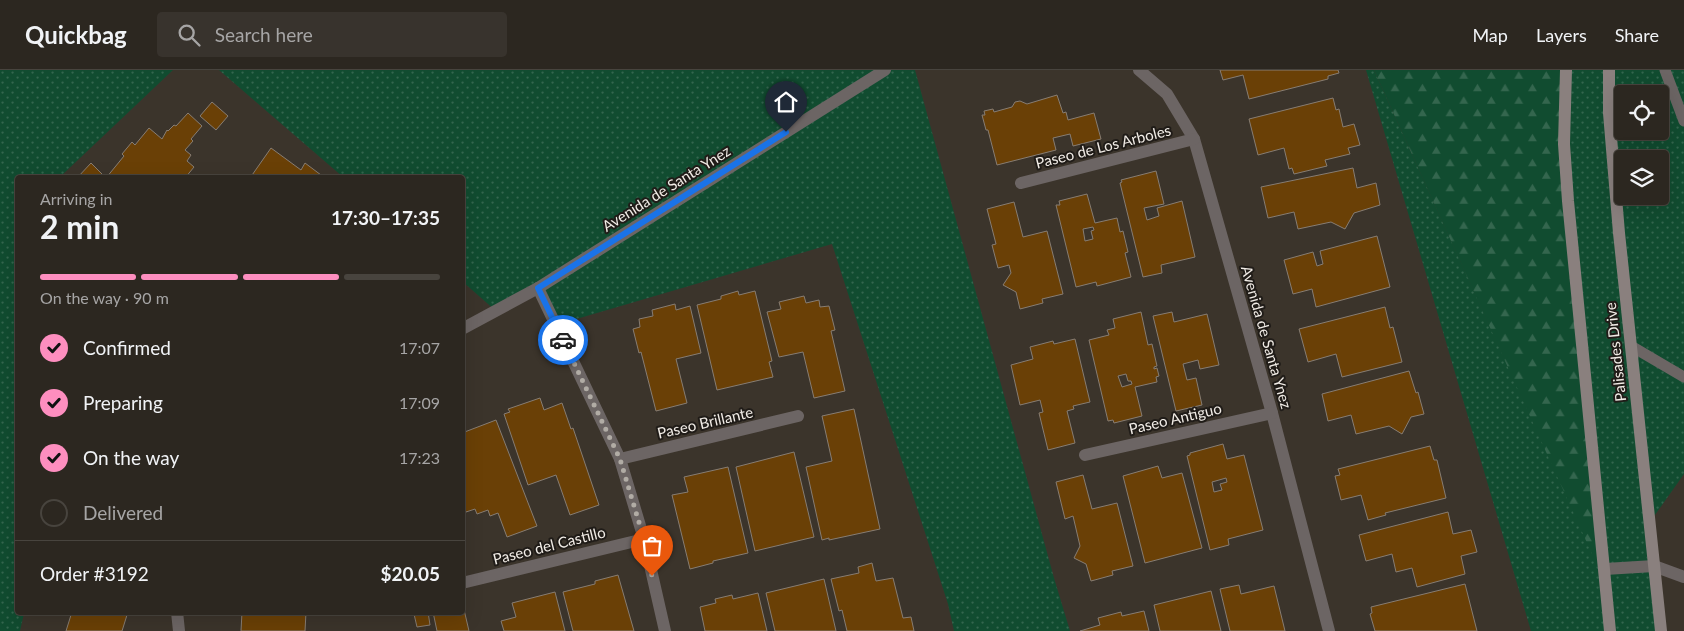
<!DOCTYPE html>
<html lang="en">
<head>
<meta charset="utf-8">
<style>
	body { margin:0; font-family:Lato,sans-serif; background:#38332d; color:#f1f3f6; height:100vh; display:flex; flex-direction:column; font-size:19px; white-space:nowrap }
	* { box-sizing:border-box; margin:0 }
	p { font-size:16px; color:#a6a5a5 }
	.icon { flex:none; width:28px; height:28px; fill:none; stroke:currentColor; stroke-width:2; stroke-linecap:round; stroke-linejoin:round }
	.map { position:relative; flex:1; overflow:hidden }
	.side { position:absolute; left:15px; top:105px; width:450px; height:440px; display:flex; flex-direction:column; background:#2c2720; border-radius:5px; box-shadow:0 5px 20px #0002,0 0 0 1px #48443e }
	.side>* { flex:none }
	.buttons { position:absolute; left:1614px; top:15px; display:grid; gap:10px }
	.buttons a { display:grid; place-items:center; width:55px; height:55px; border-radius:5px; background:#2c2720; box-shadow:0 5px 20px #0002,0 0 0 1px #48443e; font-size:25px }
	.pin { position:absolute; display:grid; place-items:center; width:42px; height:42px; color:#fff; margin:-51px -21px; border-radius:50% 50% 50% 0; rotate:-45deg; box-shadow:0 0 5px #0007 }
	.pin .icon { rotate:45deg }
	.courier { position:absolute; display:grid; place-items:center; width:50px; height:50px; margin:-25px; border:4px solid #1a73e8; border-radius:50%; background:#fff; color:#222; box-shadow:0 1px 6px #0007 }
	.headline em { font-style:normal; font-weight:700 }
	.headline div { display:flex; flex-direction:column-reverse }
	.headline { display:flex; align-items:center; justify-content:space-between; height:85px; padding:0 25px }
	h1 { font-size:32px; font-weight:700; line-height:38px }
	.bar { display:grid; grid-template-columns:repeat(4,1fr); gap:8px 5px; align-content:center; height:60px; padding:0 25px }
	.bar i { height:6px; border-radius:4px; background:#48443e }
	.bar .on { background:#fd8ebf }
	.bar p { grid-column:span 4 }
	.line { display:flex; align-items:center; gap:12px; padding:0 25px; border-top:1px solid #48443e }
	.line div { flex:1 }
	ol { padding:0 25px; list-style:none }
	li { display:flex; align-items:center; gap:15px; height:55px }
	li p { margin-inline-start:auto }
	li .icon { padding:5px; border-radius:50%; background:#fd8ebf; color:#111; stroke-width:4 }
	li:last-child { color:#a6a5a5 }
	li i { width:28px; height:28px; border:2px solid #48443e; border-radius:50% }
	header { display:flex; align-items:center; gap:30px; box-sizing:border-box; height:70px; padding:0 25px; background:#2c2720; border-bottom:1px solid #48443e }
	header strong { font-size:24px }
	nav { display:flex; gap:28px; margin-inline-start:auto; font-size:18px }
	.search { width:350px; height:45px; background:#38332d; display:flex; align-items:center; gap:12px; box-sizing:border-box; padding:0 18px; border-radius:5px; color:#a6a5a5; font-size:19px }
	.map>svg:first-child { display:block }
	.grass { fill:url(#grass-dots); fill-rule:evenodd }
	.forest { fill:url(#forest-firs) }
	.building { fill:#6a4006; stroke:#877d73; fill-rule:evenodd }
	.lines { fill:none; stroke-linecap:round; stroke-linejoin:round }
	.lane { stroke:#6c6564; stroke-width:11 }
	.street { stroke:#6c6564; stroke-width:12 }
	.secondary { stroke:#8a807e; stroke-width:12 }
	.done { stroke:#b1aca5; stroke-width:5; stroke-dasharray:0 9 }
	.route { stroke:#1a73e8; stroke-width:6 }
	.labels { text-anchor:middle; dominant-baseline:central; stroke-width:4; stroke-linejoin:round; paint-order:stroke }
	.street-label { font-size:15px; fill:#f1ece6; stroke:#201c18 }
</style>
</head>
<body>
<header>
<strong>Quickbag</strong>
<div class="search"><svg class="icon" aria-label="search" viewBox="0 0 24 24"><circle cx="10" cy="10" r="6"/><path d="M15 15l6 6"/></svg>Search here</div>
<nav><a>Map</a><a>Layers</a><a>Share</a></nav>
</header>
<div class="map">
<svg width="1684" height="561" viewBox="0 0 1684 561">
	<defs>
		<pattern id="grass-dots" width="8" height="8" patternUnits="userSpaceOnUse" patternTransform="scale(1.25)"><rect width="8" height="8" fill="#114c30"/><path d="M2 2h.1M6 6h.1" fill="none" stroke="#34664e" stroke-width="1.8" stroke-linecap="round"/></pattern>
		<pattern id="forest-firs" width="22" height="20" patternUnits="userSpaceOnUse" patternTransform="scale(1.25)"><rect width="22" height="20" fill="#114c30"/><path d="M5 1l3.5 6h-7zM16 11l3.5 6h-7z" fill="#34664e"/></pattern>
	</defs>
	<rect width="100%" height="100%" fill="#3b342b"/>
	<g class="grass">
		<path d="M0,0H173L60,107L18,108V542L24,543L20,561H0Z"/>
		<path d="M219,0H915L1054,508L1070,561H954L948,534L832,174L556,255L538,218L496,241L463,212L462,108L343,107Z"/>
		<path d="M1366,0H1374L1606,513L1578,238L1566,0H1684V404L1650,452L1661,561H1531ZM1622,24H1660V61H1622ZM1622,89H1660V126H1622Z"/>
	</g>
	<path class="forest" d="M1374,0H1566L1564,74L1606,515Z"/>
	<g class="building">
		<path d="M1220,0H1338L1339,3L1328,6V9L1249,29L1243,5L1223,10Z"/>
		<path d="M1057,25L1063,43L1066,42L1068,50L1094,43L1101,69L1073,76L1070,64L1053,68L1056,80L997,95L988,60H986L982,45H985L984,41L993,39L994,42L1012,37L1015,32L1020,31L1027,34Z"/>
		<path d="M1333,28L1336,40L1339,39L1343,57L1354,54L1360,75L1348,78L1350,84L1325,90L1327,96L1294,104L1292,98L1289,99L1284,78L1258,85L1249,49Z"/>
		<path d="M212,32L228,46L216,60L200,46Z"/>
		<path d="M188,43L202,56L191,69L193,71L185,80L191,85L187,91L194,97L185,108H106L124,86L122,84L132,72L135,75L149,58L162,69L167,60L168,61L174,55L176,56Z"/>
		<path d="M271,78L301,100L305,93L325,108H250Z"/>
		<path d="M91,93L106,108H77Z"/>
		<path d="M1353,98L1357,118L1376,113L1380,135L1354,143L1345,159L1331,152L1298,159L1294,142L1268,148L1261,117Z"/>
		<path d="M1156,101L1164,134L1144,138L1147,150L1159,146L1157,138L1182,131L1195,187L1161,195L1162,203L1143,207L1120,113L1122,112L1121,110Z"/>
		<path d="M1087,124L1095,153L1117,148L1120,162L1123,161L1128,182L1125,183L1131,207L1097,216L1096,212L1076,217L1056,135H1060L1059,131ZM1093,157L1094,160L1091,161L1093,169L1085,171L1083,159Z"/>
		<path d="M1014,132L1023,167L1047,161L1063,224L1042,229L1043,233L1020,239L1016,222L1003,215L1011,203L1009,195L998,198L992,175L996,174L987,139Z"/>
		<path d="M1377,166L1390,217L1316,237L1312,219L1293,224L1284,190L1313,182L1317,196L1323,194L1320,181Z"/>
		<path d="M738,221L739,225L755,221L772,291L769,292L773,307L717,320L697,235L721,229V226Z"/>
		<path d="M804,226L806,233L819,230L820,237L829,236L835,260L831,261L845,321L814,328L803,282L779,287L767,242L781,239L779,232Z"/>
		<path d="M675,234L676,240L690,236L701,283L676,289L687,333L656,341L641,282L639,283L633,259L640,257L639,249L653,246L652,240Z"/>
		<path d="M1385,237L1390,258L1393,257L1402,292L1342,307L1336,284L1308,292L1299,259Z"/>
		<path d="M1141,242L1148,275L1152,274L1157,296L1154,297V299L1157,298L1159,306L1156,307L1157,312L1135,317L1142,346L1114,353L1113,350L1108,351L1089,270L1109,265L1107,260L1115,258L1113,249ZM1126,304L1128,311H1131L1132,314L1122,317L1118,306Z"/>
		<path d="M1172,242L1174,252L1207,244L1219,295L1200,299L1198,290L1183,294L1187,310L1196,308L1202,335L1176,341L1153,246Z"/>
		<path d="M1075,269L1090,332L1073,336L1074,339L1067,341L1075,373L1048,380L1039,343L1043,342L1040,330L1020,335L1011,295L1033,289L1030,277L1053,271L1054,274Z"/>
		<path d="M1409,301L1416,323L1418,322L1424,344L1411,347L1402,364L1389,356L1356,364L1351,345L1328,351L1322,324Z"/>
		<path d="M540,328L544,340L562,333L571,359L573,358L599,435L570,445L556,405L528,415L504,344L510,342L508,339Z"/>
		<path d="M854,339L880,459L829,470V468L822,470L806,397L832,391L822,346Z"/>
		<path d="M496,350L537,456L507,467L498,443L490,446L488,440L477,444L475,439L466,442L462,433V363Z"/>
		<path d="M1223,374L1227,389L1244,385L1263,460L1228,469L1229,475L1210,480L1187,386L1190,385V383ZM1226,408L1227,412L1220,414L1222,420L1214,422L1212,412Z"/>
		<path d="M1430,376L1434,390H1437L1446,428L1385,443L1386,445L1368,450L1361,425L1341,430L1335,406L1340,405L1338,399Z"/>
		<path d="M794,382L814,467L755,481L736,397Z"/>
		<path d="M1158,396L1162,408L1182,403L1202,478L1145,493L1123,406Z"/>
		<path d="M728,397L748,483L713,491V493L690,499L672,425L688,422L684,407Z"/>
		<path d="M1083,405L1092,439L1117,433L1133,496L1112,501L1113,505L1091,511L1086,494L1074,488L1080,476L1073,446L1065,449L1056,412Z"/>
		<path d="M1448,442L1453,464L1471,460L1477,482L1461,486L1465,504L1417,517L1412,498L1396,502L1392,484L1366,491L1359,465Z"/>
		<path d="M872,493L876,511L893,508L903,548L911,547L914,561H847L842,540L839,541L831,509L859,503L858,497Z"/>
		<path d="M618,505L634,561H573L563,522L595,514V511Z"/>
		<path d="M824,509L836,561H775L766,523Z"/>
		<path d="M1465,514L1477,561H1375L1370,544L1372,543L1371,537Z"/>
		<path d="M1239,515L1241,524L1274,516L1285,561H1230L1220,519Z"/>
		<path d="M1211,521L1221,561H1160L1154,535Z"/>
		<path d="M555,522L565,561H504L501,551L516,547L512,533Z"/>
		<path d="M758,523L767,561H705L700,537L716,533L715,529L732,525L733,529Z"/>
		<path d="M462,531L469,561H437L433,542H462Z"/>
		<path d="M1144,541L1149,561H1080L1100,555L1098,548L1121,542L1122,546Z"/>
		<path d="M69,542H130L129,545H127L122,561H66L71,545L68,544Z"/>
		<path d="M242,542H306L305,561H241Z"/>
		<path d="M416,542H428L430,555L417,557L414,544Z"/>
	</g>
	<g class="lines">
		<g class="lane">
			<path d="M1665,0L1684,51"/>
			<path d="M1631,276L1684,307"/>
		</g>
		<g class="street">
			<path d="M1139,0L1167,24L1194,69L1272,343L1329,561"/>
			<path d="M1021,113L1194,69"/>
			<path d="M538,218L620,389L644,469L665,561"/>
			<path d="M462,259L538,218L885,0"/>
			<path d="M1085,385L1272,343"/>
			<path d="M620,389L798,346"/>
			<path d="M1605,499L1654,496L1684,507"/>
			<path d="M462,513L644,469"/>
			<path d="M177,542L179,561"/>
		</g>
		<g class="secondary">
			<path d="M1566,0L1564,74L1568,131L1610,561"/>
			<path d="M1609,0V43L1619,163L1661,561"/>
		</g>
	</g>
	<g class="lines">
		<path class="done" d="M563,270L620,389L644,469L652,506"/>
		<path class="route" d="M563,270L538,218L786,62"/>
	</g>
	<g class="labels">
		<g class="street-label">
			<text transform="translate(1103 76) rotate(-14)">Paseo de Los Arboles</text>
			<text transform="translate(666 118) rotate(-32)">Avenida de Santa Ynez</text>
			<text transform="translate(1267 267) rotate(74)">Avenida de Santa Ynez</text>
			<text transform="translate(1615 282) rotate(-96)">Palisades Drive</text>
			<text transform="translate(1175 348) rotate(-13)">Paseo Antiguo</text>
			<text transform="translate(705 352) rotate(-13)">Paseo Brillante</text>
			<text transform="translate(549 475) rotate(-14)">Paseo del Castillo</text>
		</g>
	</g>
</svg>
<div class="buttons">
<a><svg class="icon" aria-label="locate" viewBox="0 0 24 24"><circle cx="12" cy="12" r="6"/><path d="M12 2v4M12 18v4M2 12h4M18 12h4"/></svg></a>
<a><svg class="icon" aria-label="layers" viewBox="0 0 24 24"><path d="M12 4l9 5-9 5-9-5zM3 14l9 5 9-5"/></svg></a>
</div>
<div class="pin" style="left:652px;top:506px;background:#ea580c"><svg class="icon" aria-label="bag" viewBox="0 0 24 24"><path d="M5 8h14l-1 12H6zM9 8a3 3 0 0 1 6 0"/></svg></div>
<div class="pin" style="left:786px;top:62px;background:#1f2937"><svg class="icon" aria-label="home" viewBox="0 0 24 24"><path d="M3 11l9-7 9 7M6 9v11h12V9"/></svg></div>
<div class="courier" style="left:563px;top:270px"><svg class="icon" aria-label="car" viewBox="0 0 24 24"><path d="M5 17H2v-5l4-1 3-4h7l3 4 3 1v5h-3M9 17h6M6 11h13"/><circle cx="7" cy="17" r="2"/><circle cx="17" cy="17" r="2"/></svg></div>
<section class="side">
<div class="headline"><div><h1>2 min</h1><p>Arriving in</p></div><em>17:30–17:35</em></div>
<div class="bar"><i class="on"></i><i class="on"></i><i class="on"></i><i></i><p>On the way · 90 m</p></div>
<ol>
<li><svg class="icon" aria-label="check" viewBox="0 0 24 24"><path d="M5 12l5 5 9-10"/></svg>Confirmed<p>17:07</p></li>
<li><svg class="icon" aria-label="check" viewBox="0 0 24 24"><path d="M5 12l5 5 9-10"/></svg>Preparing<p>17:09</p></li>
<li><svg class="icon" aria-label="check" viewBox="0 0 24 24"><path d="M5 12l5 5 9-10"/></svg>On the way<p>17:23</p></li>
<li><i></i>Delivered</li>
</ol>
<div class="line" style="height:65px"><div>Order #3192</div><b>$20.05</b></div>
</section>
</div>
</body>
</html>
